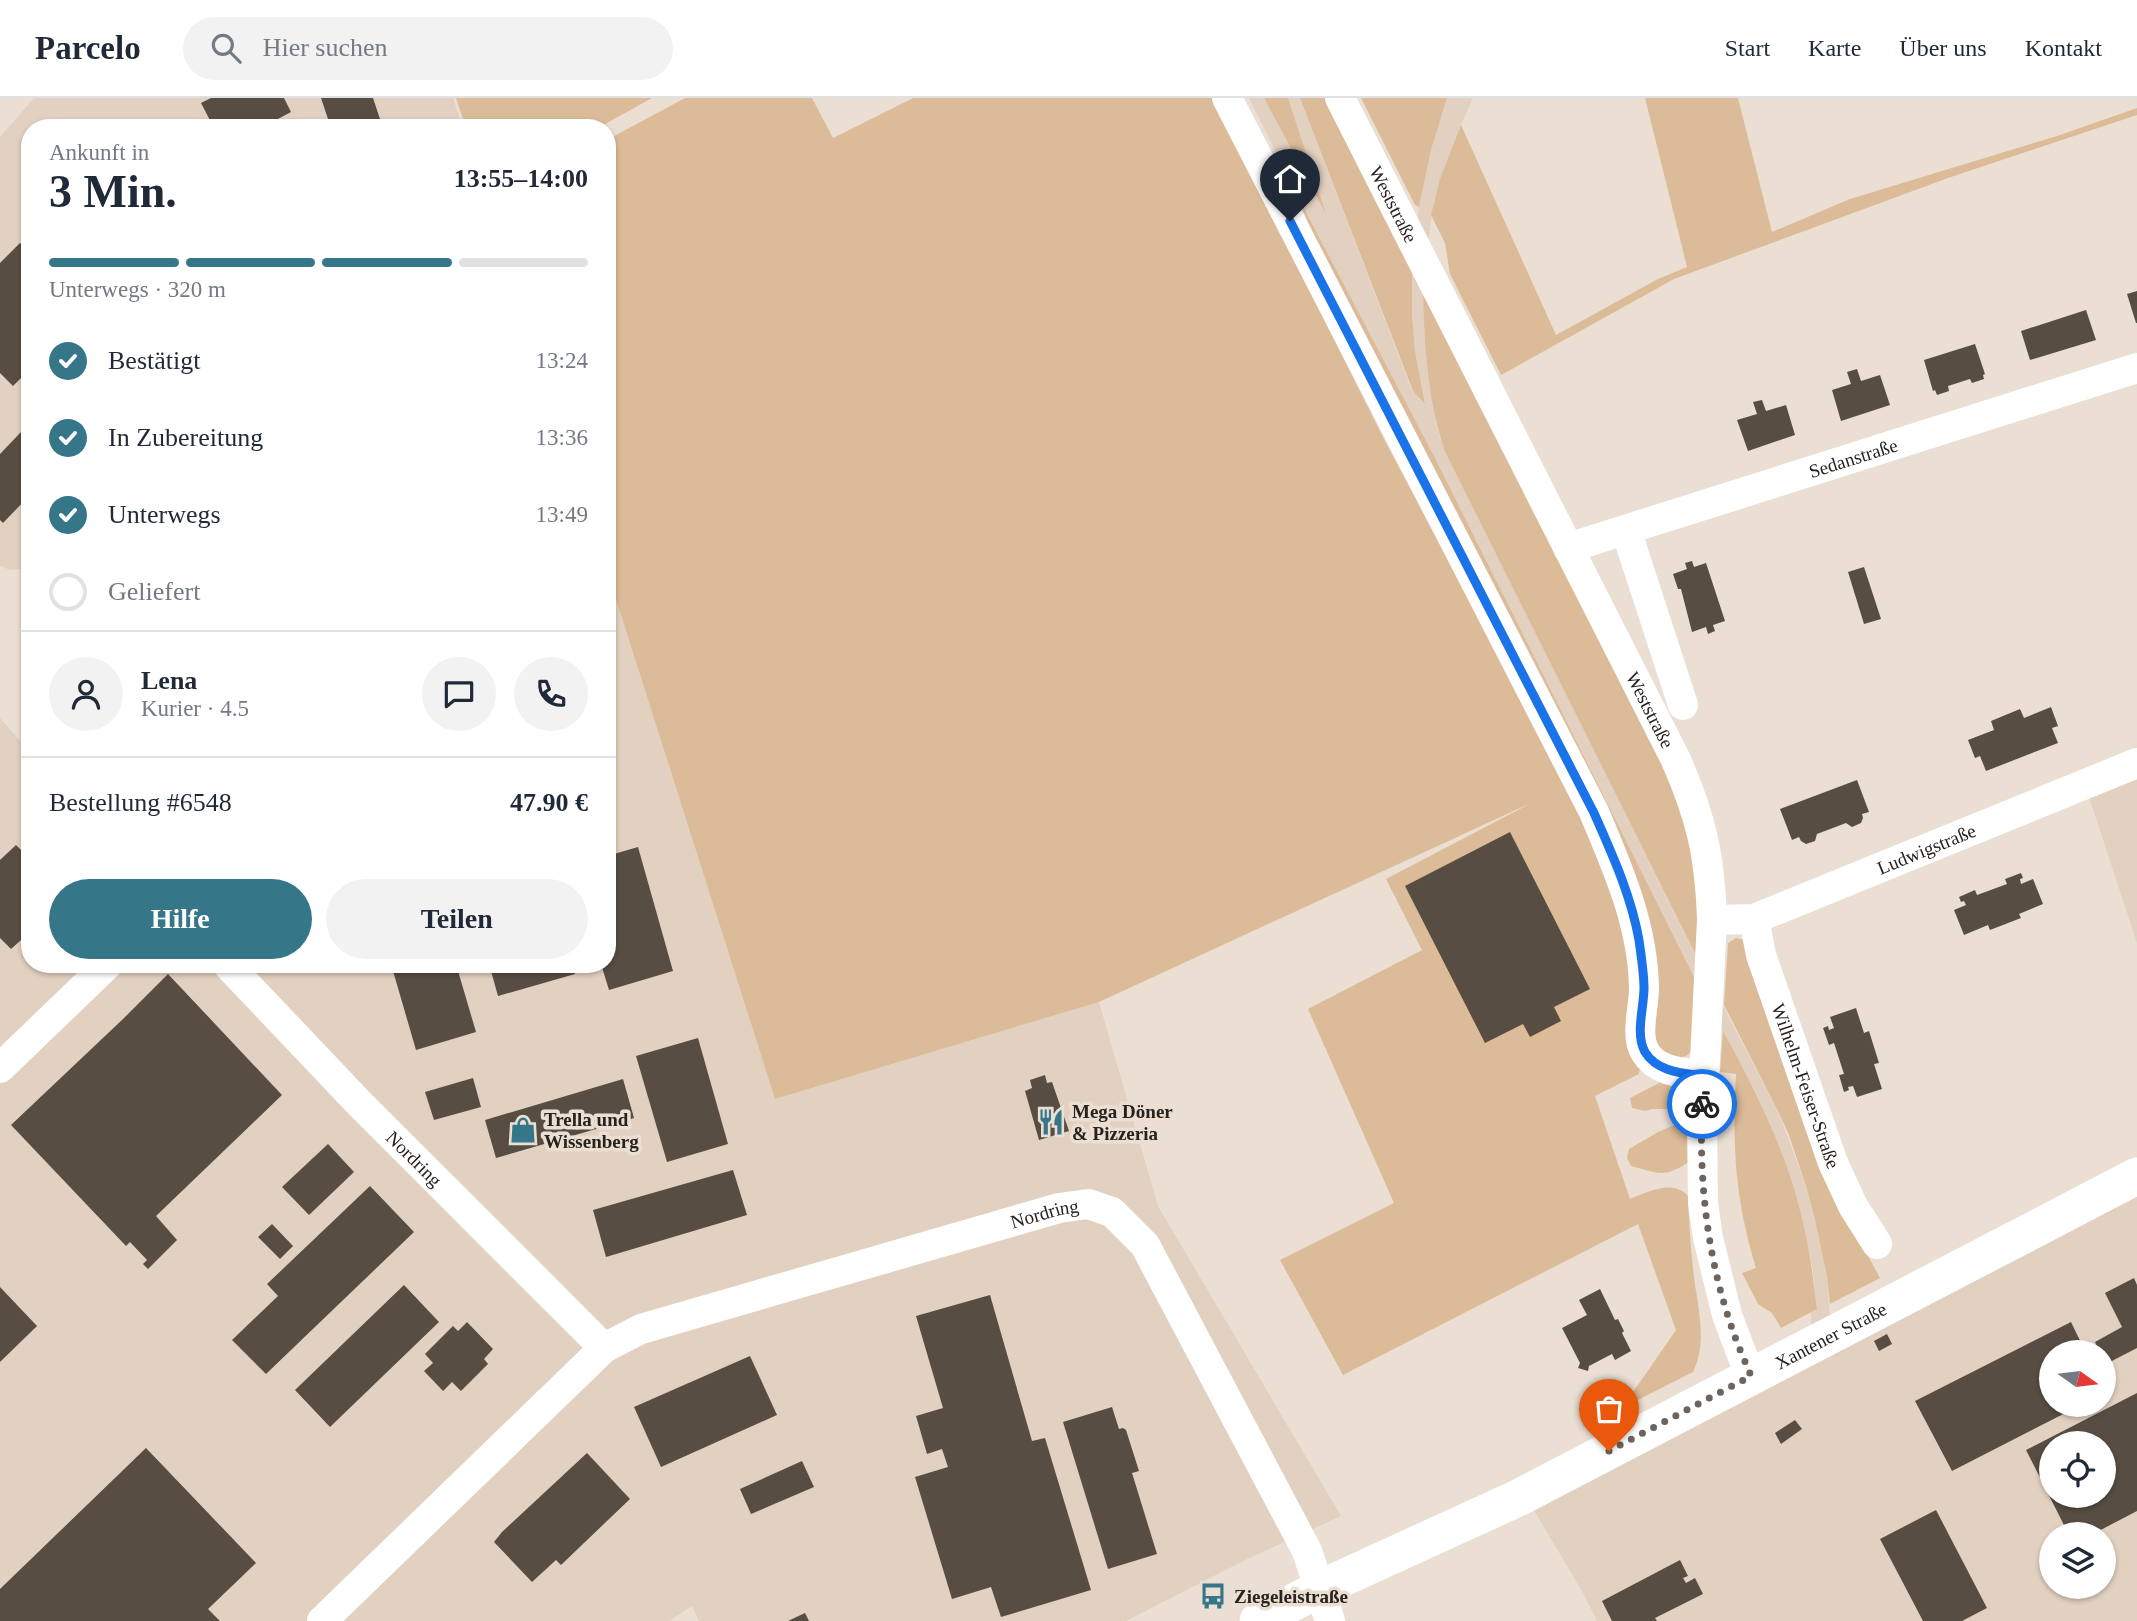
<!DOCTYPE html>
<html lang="de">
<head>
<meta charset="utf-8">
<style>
	body { margin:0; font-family:Georgia,serif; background:#f2f2f3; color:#1f2937; height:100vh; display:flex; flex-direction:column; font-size:26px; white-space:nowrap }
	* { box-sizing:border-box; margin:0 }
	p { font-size:23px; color:#747a83 }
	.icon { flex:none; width:38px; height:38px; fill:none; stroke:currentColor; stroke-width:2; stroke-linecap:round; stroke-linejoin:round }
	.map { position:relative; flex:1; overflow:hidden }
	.sheet { position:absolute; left:21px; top:21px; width:595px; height:854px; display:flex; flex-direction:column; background:#fff; border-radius:28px; box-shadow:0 2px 5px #0004 }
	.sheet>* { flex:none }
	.needle { width:46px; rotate:104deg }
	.tools { position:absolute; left:2039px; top:1242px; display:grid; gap:14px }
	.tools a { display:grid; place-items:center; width:77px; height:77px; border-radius:50%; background:#fff; box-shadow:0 2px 5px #0004; font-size:35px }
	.pin { position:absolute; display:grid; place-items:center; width:60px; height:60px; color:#fff; margin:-72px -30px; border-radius:50% 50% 50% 0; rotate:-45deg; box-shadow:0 0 7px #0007 }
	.pin .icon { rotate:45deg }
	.courier { position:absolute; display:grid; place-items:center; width:70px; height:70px; margin:-35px; border:5px solid #1a73e8; border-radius:50%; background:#fff; color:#222; box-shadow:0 2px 9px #0007 }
	.headline em { font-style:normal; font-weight:600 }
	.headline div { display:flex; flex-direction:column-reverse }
	.headline { display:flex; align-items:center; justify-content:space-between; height:119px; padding:0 28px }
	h1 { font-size:46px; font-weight:600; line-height:52px }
	.bar { display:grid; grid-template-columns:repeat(4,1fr); gap:10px 7px; align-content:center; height:84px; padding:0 28px }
	.bar i { height:9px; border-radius:5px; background:#e0e1e3 }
	.bar .on { background:#357689 }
	.bar p { grid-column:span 4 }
	.line { display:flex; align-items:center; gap:18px; padding:0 28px; border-top:2px solid #e0e1e3 }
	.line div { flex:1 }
	.round { display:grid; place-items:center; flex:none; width:74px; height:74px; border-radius:37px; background:#f2f2f3 }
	ol { padding:0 28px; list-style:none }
	li { display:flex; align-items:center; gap:21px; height:77px }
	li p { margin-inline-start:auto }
	li .icon { padding:7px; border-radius:50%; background:#357689; color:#fff; stroke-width:4 }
	li:last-child { color:#747a83 }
	li i { width:38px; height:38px; border:4px solid #e0e1e3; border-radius:50% }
	.cta { display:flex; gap:14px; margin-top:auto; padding:14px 28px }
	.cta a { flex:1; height:80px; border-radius:42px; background:#357689; color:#fff; font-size:28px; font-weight:600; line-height:80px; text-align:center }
	.cta a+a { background:#f2f2f3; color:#1f2937 }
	header { display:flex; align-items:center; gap:42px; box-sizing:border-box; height:98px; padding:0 35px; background:#fff; border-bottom:2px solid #e0e1e3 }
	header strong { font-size:33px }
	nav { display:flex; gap:38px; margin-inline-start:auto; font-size:24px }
	.search { width:490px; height:63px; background:#f2f2f3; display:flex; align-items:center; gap:18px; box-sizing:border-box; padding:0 24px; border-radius:38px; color:#747a83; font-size:26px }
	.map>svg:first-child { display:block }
	.built { fill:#e2d1c0; fill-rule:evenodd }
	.green { fill:#dcbb98 }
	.building { fill:#574d43; fill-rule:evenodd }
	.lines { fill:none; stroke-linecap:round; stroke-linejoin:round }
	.minor { stroke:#fff; stroke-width:30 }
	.major { stroke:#fff; stroke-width:37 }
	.done { stroke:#6c645d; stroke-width:7; stroke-dasharray:0 12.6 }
	.route { stroke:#1a73e8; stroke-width:9 }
	.labels { text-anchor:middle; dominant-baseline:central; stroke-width:7; stroke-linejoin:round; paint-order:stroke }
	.street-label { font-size:19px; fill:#27221e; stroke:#ebdfd3 }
	.poi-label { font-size:19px; font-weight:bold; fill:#27221e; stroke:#ebdfd3; text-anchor:start }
</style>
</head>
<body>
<header>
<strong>Parcelo</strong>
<div class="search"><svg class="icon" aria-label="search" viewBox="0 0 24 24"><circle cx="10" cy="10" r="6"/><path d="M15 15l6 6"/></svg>Hier suchen</div>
<nav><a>Start</a><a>Karte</a><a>Über uns</a><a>Kontakt</a></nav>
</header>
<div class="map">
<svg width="2137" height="1523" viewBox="0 0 2137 1523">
	<rect width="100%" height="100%" fill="#ebdfd3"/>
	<g class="built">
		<path d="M34,0H453L463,30H30V470L10,472L0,468V39Z"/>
		<path d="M1249,0H1264L1324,111L1288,0H1300L1412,293L1425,304L1415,253L1412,217V168L1419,109L1431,52L1447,0H1473L1461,27L1434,103L1426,158L1423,190L1424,229L1428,280L1437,330L1445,354L1698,861L1778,1013L1807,1091L1815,1122L1827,1178L1832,1253L2137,1097V1523H1597L1582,1493L1532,1409L1813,1264L1811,1214L1817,1211L1813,1173L1801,1116L1783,1059L1758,999L1698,887L1435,360L1312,126ZM2051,1255H2104V1307H2051ZM2051,1346H2104V1398H2051ZM2051,1437H2104V1489H2051Z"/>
		<path d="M607,473L775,1001L1099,904L1158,1108L1341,1418L1247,1461L1126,1523H699L692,1508L669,1523H0V620L30,654V866H607Z"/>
		<path d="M2137,665V845L2085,687Z"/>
	</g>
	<g class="green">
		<path d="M456,0H652L598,30H466Z"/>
		<path d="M685,0H812L833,40L913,0H1213L1387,347L1485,531L1622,801L1640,969L1639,976L1595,998L1630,1101C1648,1094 1673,1081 1688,1098C1689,1122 1690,1146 1693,1170C1696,1205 1709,1241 1693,1274L1622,1310L1676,1232L1638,1126L1343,1277L1280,1162L1394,1105L1308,911L1422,852L1386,781L1533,704L1099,904L775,1001L607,473V42Z"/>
		<path d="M1264,0H1288L1326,116Z"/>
		<path d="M1300,0H1328L1412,168V217L1415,253L1425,306L1413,293Z"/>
		<path d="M1361,0H1447L1431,52L1419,109L1415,107Z"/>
		<path d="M1645,0H1738L1772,134L1850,101L2057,38L2137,10V17L1948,80L1674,181L1501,277L1450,176L1445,145L1431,117L1440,81L1461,27L1556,237L1658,181L1687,169Z"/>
		<path d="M1298,99L1435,360L1698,887L1691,954L1686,958L1676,961L1662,954L1653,937L1654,867L1314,140Z"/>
		<path d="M1423,190L1673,676L1696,747L1698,861L1445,354C1427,301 1424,245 1423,190Z"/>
		<path d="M1736,840L1745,842L1830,1087L1880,1180L1830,1206L1827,1178L1815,1122L1807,1091L1789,1037L1778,1013L1724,907L1728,845Z"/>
		<path d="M1723,933C1755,991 1785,1051 1801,1116C1809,1147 1813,1179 1817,1211L1781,1230L1772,1215L1758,1206L1742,1175L1756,1170C1735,1100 1732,1049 1736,976L1720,974Z"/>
		<path d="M1663,983L1674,984L1687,995L1685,1007L1681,1011H1652L1645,1013L1632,1010L1630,1000Z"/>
		<path d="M1677,1026H1683L1691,1037L1689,1064C1662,1081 1659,1075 1631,1068L1627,1060L1629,1051L1658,1034Z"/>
	</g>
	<g class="building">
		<path d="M211,0H284L291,14L261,30H214L201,5Z"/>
		<path d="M321,0H373L383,30H331Z"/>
		<path d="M20,145L30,155V271L13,288L0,275V165Z"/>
		<path d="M2137,193V225H2136L2127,196Z"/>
		<path d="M2086,212L2096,242L2030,262L2021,233Z"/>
		<path d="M1975,246L1985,276L1983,277L1984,281L1972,285L1970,281L1948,288L1949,293L1937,297L1935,292L1933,293L1924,262Z"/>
		<path d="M1857,271L1861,283L1880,277L1890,307L1841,323L1832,292L1851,286L1847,274Z"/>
		<path d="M1762,302L1766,313L1786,307L1795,337L1748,353L1737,322L1757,316L1753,304Z"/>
		<path d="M22,333L30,341V397L3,425L0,422V356Z"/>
		<path d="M1692,463L1694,469L1706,465L1725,523L1713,527L1715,533L1708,536L1706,529L1692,534L1681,491H1678L1673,476L1687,471L1685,465Z"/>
		<path d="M1864,469L1881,521L1864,526L1848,474Z"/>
		<path d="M2051,609L2058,628L2052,630L2058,645L1986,673L1980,658L1975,660L1968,642L1994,632L1991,623L2020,611L2024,620Z"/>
		<path d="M1857,682L1869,714L1862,716L1863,720L1861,725L1852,729L1846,725L1817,736L1815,743L1806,746L1801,743L1799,739L1792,742L1780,711Z"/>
		<path d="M1510,734L1590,891L1554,909L1561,923L1530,939L1523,926L1485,945L1405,788Z"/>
		<path d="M16,747L30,761V834L11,851L0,840V762Z"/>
		<path d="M638,749L673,873L609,892L601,866H607V758Z"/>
		<path d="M2021,775L2023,780L2020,781L2021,786L2033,781L2043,806L2019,816L2021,820L1990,832L1988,827L1964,837L1954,812L1966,807L1964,803L1961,804L1959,799L1975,792L1977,797L2007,786L2005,781Z"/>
		<path d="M391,866H456L476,934L416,952Z"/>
		<path d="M489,866H572L575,876L498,898Z"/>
		<path d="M168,876L282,997L156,1118L177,1142L148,1171L143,1166L147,1162L130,1144L126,1148L11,1027L123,921Z"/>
		<path d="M1856,910L1864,935L1869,933L1879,965L1874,966L1882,991L1857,999L1853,988L1848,989L1849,992L1844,994L1839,977L1844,976L1834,945L1829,947L1823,930L1828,928L1829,932L1834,930L1830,919Z"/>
		<path d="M698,940L728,1046L667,1064L636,958Z"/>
		<path d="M1045,977L1047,985L1052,984L1069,1033L1039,1042L1025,993L1032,990L1030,982Z"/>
		<path d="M473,980L481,1009L434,1022L425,994Z"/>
		<path d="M623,981L634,1020L496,1060L485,1022Z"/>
		<path d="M328,1046L354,1074L309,1117L282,1089Z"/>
		<path d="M733,1072L747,1117L606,1159L593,1112Z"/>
		<path d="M370,1088L414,1134L266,1276L232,1242L278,1198L267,1186Z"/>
		<path d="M272,1126L293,1148L280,1161L258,1139Z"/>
		<path d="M2134,1180L2137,1187V1250L2106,1266L2104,1255H2100L2095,1244L2122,1229L2105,1195Z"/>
		<path d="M404,1187L439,1224L330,1329L295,1292Z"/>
		<path d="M0,1189L37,1228L0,1264Z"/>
		<path d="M1600,1191L1615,1222L1618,1221L1624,1233L1622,1235L1631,1253L1615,1262L1612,1256L1589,1268L1588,1273L1578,1270L1580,1265L1562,1230L1587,1217L1579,1202Z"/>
		<path d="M990,1197L1032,1343L1045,1340L1091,1492L1001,1519L991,1489L952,1501L915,1379L948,1369L942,1351L927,1356L916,1318L943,1310L916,1218Z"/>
		<path d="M467,1224L493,1251L484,1261L488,1266L461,1293L452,1284L443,1293L424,1273L433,1265L425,1256L453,1228L458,1233Z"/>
		<path d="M2071,1224L2086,1255H2051V1307H2081L1952,1373L1915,1303Z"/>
		<path d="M1887,1236L1892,1246L1879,1253L1874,1243Z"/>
		<path d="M750,1258L777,1317L661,1369L634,1309Z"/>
		<path d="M2137,1295V1413L2091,1437H2069L2026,1352ZM2051,1346H2104V1398H2051Z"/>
		<path d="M1112,1309L1119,1331L1123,1330L1126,1332L1139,1373L1132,1375L1157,1456L1108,1471L1063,1324Z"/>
		<path d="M1795,1322L1802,1331L1781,1346L1775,1335Z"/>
		<path d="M146,1350L256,1465L208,1511L220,1523H0V1491Z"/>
		<path d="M587,1355L630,1401L561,1467L556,1462L532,1484L494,1444L502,1434Z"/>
		<path d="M802,1363L814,1389L751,1416L740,1391Z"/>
		<path d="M1936,1412L1987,1510L1962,1523H1923L1880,1441Z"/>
		<path d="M1680,1462L1688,1478L1683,1480L1686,1485L1695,1480L1703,1496L1655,1520L1657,1523H1612L1602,1503Z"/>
		<path d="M805,1515L809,1523H788Z"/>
	</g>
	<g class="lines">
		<g class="minor">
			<path d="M1227,0L1594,714C1618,771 1643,827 1644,890C1644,910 1635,937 1645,954C1657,974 1683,975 1704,978"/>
			<path id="s1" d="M1340,0L1675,660C1701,718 1710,758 1712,822L1702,1021L1703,1105L1708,1140L1727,1217L1750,1278"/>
			<path d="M1626,432L1683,607"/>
			<path id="s2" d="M1568,450L2137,270"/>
			<path id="s3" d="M1754,821L1761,857L1833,1065L1853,1108L1877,1146"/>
			<path id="s4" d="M1712,822L1754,821L2137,665"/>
			<path id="s5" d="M227,866L359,1005L604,1250"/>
			<path d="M0,970L108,866"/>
			<path id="s6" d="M322,1523L604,1250L641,1231L1059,1110L1088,1106L1112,1114L1145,1147L1307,1453L1330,1523"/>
		</g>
		<path class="major" id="s7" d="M1258,1523L1319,1491L1518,1400L2137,1078"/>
	</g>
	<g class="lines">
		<path class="done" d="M1609,1353L1751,1278C1745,1263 1738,1248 1733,1233C1707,1160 1699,1084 1702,1006"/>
		<path class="route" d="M1290,123L1594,715C1612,756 1631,797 1639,842C1641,857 1644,875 1644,890C1644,910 1635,936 1645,954C1657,974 1683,975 1703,978L1702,1006"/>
	</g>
	<defs>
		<g id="restaurant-bare" transform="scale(2.1)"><path d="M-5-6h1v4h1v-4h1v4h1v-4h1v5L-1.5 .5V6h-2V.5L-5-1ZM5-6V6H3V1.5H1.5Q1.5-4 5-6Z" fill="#357689" stroke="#ebdfd3" stroke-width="2.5" paint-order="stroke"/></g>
		<g id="shop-bare" transform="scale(2.1)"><path d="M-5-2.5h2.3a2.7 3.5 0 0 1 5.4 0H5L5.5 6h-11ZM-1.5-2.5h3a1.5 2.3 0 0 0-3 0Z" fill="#357689" stroke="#ebdfd3" stroke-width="2.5" paint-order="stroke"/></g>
		<g id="bus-bare" transform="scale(2.1)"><path d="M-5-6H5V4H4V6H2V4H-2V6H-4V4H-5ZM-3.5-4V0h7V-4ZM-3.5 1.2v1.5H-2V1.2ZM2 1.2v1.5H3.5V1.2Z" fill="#357689" stroke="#ebdfd3" stroke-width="2.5" paint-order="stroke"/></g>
	</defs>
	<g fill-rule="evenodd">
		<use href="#restaurant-bare" x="1051" y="1024"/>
		<use href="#shop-bare" x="523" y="1032"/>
		<use href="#bus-bare" x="1213" y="1498"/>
	</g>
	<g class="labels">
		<g class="street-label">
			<text stroke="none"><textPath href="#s1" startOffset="119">Weststraße</textPath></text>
			<text stroke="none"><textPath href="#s2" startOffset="299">Sedanstraße</textPath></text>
			<text stroke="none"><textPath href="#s1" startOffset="686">Weststraße</textPath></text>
			<text stroke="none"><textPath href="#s4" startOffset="228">Ludwigstraße</textPath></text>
			<text stroke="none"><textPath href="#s3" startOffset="175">Wilhelm-Feiser-Straße</textPath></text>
			<text stroke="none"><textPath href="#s5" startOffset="270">Nordring</textPath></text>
			<text stroke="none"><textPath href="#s6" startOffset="854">Nordring</textPath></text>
			<text stroke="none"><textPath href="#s7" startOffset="640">Xantener Straße</textPath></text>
		</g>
		<g class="poi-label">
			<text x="1072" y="1013">Mega Döner<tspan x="1072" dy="22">&amp; Pizzeria</tspan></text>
			<text x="544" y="1021">Trella und<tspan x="544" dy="22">Wissenberg</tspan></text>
			<text x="1234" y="1498">Ziegeleistraße</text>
		</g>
	</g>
</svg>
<div class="tools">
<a><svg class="needle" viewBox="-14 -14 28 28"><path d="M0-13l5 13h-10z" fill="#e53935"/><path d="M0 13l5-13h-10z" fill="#747a83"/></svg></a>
<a><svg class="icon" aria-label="locate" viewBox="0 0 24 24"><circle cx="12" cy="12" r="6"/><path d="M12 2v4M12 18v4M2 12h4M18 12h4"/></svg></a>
<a><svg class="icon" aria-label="layers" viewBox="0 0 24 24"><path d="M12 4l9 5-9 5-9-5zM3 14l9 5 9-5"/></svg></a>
</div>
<div class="pin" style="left:1609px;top:1353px;background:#ea580c"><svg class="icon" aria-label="bag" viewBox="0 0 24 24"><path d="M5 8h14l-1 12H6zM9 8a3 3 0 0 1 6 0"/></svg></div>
<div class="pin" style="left:1290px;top:123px;background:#1f2937"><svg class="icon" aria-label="home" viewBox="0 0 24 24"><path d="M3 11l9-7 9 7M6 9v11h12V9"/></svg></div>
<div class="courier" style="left:1702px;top:1006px"><svg class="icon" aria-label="bike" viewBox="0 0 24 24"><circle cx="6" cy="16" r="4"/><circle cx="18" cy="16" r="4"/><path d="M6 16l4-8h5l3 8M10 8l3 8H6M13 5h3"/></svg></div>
<section class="sheet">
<div class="headline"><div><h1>3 Min.</h1><p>Ankunft in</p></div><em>13:55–14:00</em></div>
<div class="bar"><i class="on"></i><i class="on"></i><i class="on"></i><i></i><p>Unterwegs · 320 m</p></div>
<ol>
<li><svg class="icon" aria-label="check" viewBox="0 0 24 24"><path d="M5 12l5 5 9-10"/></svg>Bestätigt<p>13:24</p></li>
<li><svg class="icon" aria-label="check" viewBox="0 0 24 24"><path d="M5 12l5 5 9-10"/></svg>In Zubereitung<p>13:36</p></li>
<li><svg class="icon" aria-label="check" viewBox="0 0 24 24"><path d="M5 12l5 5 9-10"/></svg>Unterwegs<p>13:49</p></li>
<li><i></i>Geliefert</li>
</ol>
<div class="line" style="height:126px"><a class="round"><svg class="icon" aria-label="person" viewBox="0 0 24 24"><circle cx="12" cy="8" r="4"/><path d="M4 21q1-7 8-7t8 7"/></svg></a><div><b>Lena</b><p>Kurier · 4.5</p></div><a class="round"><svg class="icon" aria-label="chat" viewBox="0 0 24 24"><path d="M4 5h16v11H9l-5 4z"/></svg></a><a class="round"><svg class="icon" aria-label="phone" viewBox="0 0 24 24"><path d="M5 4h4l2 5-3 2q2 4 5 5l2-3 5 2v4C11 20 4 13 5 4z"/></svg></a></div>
<div class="line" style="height:91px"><div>Bestellung #6548</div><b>47.90 €</b></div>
<div class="cta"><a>Hilfe</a><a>Teilen</a></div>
</section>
</div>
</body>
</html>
